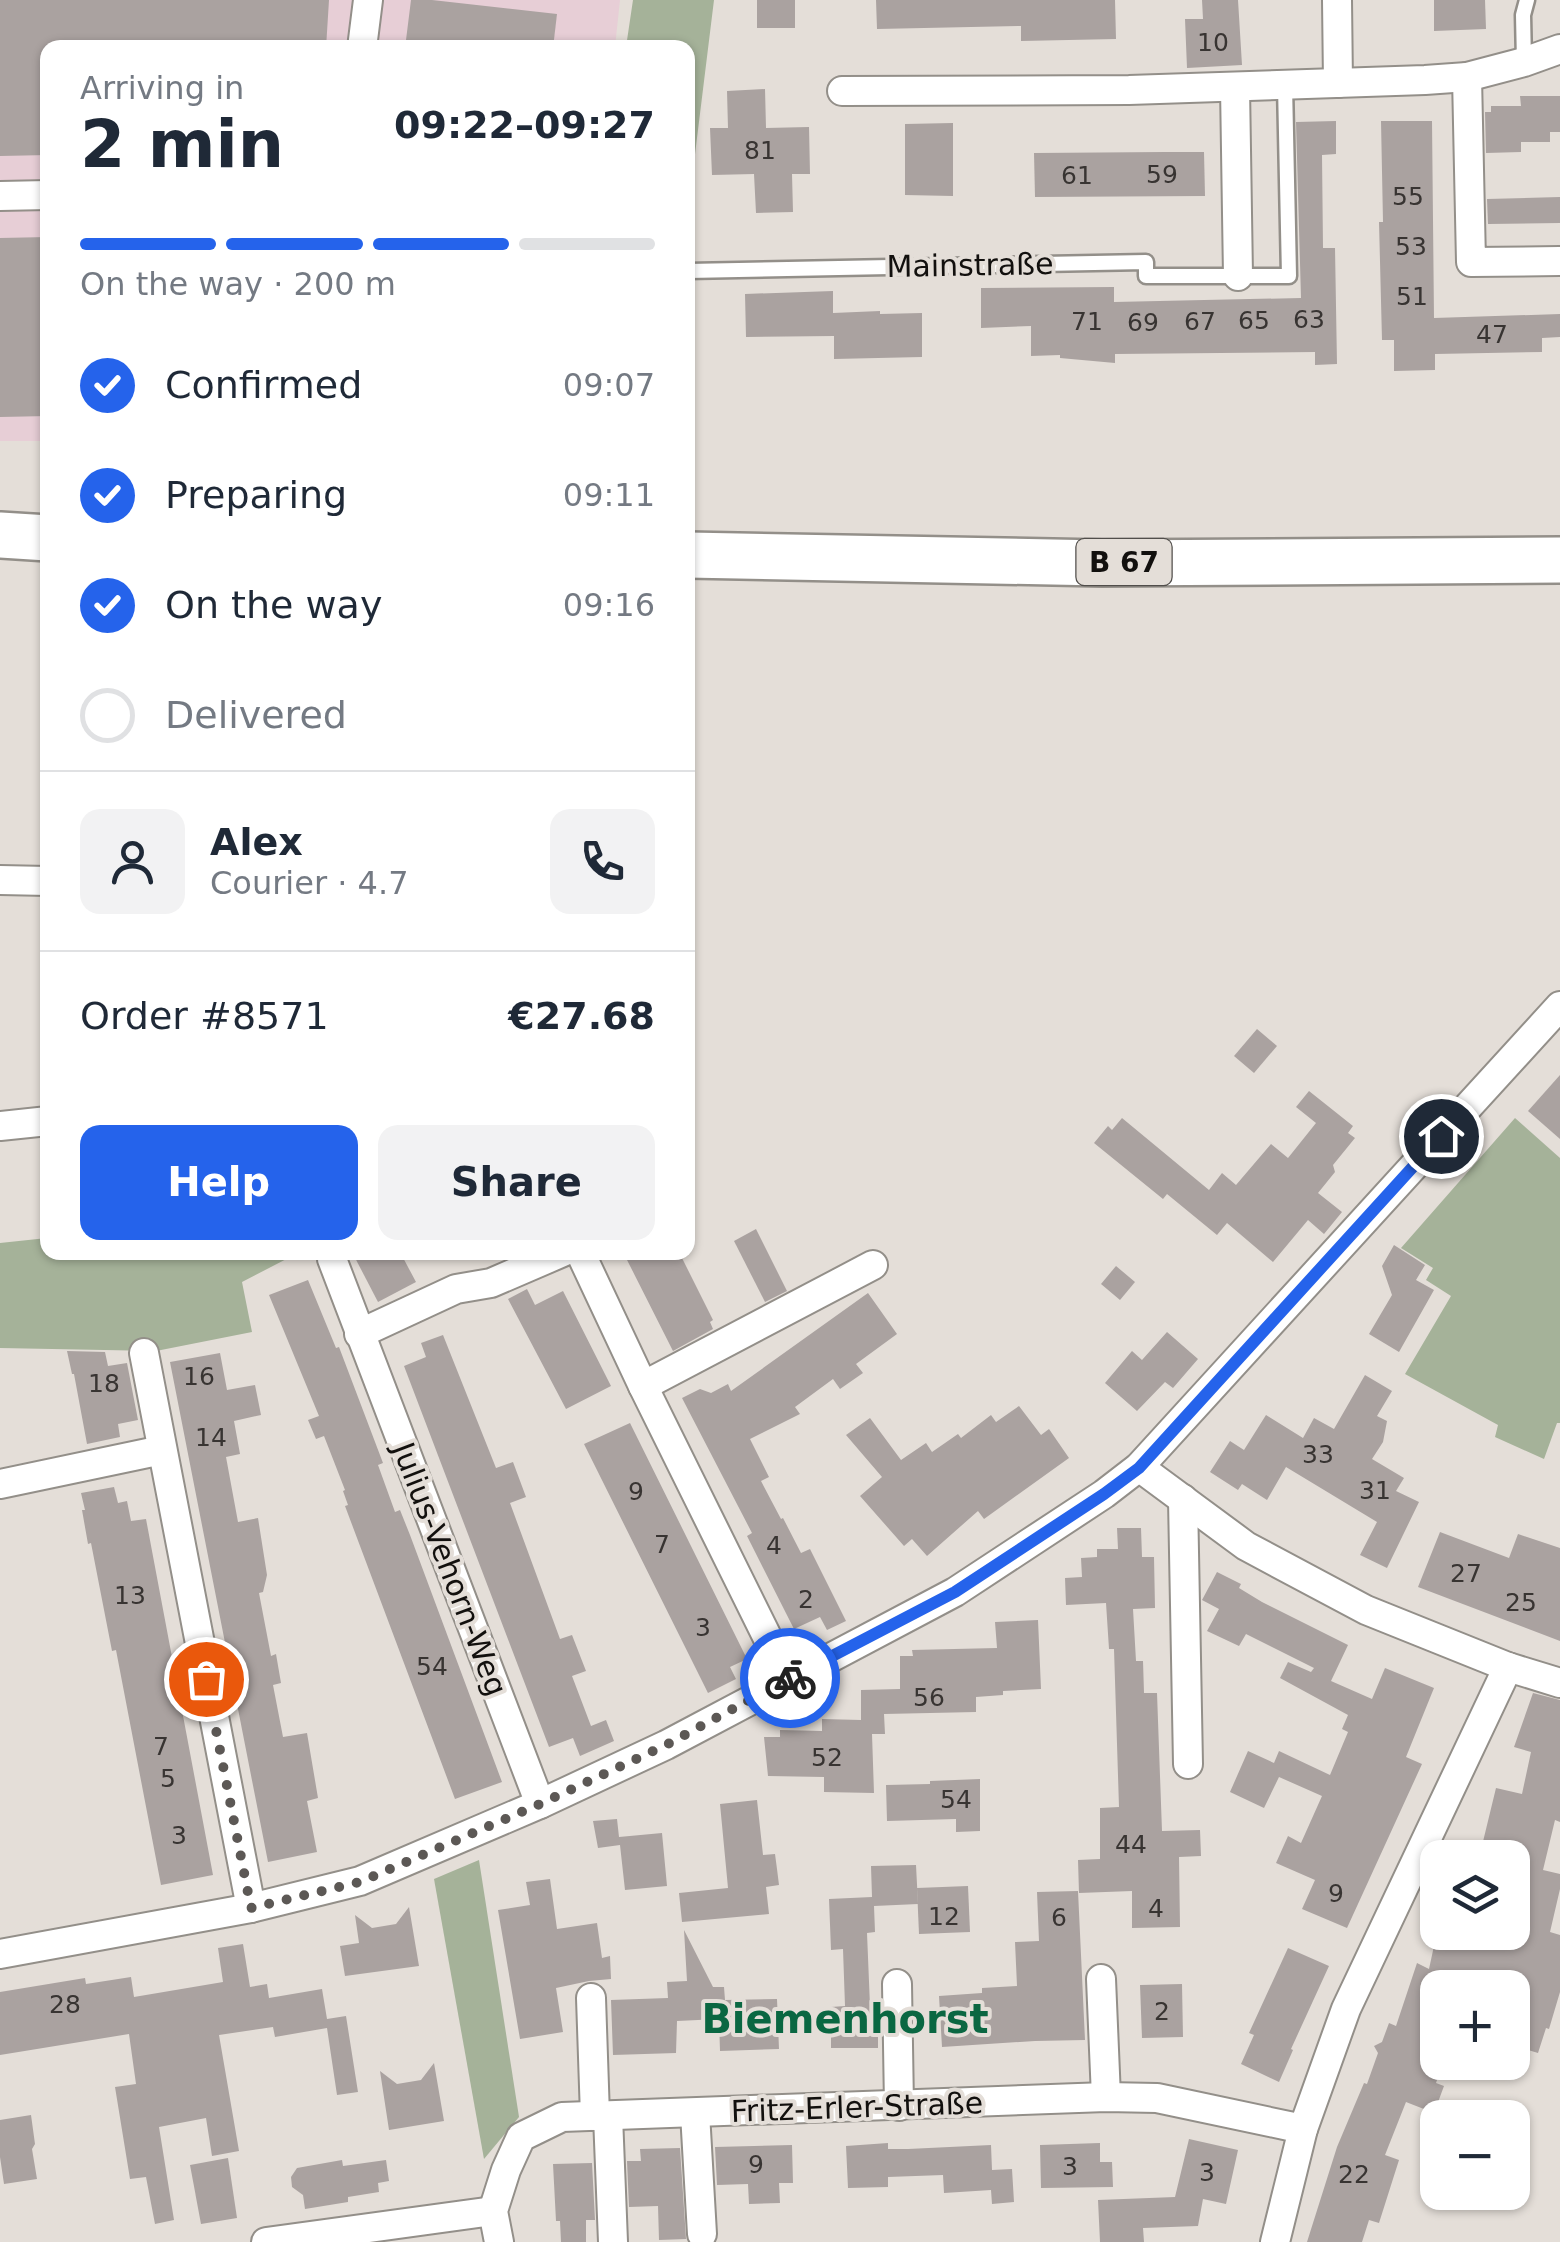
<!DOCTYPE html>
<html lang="en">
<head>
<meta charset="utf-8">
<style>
	body { margin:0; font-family:"DejaVu Sans",sans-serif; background:#f2f2f3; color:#1f2937; height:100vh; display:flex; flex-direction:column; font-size:38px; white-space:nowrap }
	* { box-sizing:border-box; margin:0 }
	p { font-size:32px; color:#747a83 }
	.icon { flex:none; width:55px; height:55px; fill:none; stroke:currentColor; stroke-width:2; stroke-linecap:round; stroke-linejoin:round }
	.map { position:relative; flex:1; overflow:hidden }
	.drawer { position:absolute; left:40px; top:40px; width:655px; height:1220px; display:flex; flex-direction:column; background:#fff; border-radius:20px; box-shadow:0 2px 8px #0004 }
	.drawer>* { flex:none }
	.controls { position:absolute; left:1420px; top:1840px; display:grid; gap:20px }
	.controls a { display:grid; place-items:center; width:110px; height:110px; border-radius:20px; background:#fff; box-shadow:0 2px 8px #0004; font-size:50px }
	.pin { position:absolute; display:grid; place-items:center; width:85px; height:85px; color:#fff; margin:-42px; border:5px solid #fff; border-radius:50%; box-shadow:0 2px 10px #0007 }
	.courier { position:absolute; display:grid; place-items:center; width:100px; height:100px; margin:-50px; border:8px solid #2563eb; border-radius:50%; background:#fff; color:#222; box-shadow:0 2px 12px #0007 }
	.overview em { font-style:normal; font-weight:700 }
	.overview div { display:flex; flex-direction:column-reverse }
	.overview { display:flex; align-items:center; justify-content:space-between; height:170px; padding:0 40px }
	h1 { font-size:65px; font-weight:700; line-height:75px }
	.bar { display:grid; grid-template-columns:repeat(4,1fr); gap:15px 10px; align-content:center; height:120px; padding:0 40px }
	.bar i { height:12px; border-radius:8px; background:#e0e1e3 }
	.bar .on { background:#2563eb }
	.bar p { grid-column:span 4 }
	.line { display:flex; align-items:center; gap:25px; padding:0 40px; border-top:2px solid #e0e1e3 }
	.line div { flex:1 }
	.round { display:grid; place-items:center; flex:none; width:105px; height:105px; border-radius:20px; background:#f2f2f3 }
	ol { padding:0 40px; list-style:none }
	li { display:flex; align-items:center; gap:30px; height:110px }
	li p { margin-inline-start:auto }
	li .icon { padding:10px; border-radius:50%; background:#2563eb; color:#fff; stroke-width:4 }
	li:last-child { color:#747a83 }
	li i { width:55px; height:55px; border:5px solid #e0e1e3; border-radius:50% }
	.button { display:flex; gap:20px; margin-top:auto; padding:20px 40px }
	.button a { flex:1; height:115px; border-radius:20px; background:#2563eb; color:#fff; font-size:40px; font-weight:700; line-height:115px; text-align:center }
	.button a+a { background:#f2f2f3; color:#1f2937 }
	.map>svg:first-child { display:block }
	.industrial { fill:#e7ced6 }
	.green { fill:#a5b299 }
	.building { fill:#aaa2a0 }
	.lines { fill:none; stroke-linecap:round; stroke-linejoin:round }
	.service-casing { stroke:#938f89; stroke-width:19 }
	.minor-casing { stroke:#938f89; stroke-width:32 }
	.trunk-casing { stroke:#938f89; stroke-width:50 }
	.service { stroke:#fff; stroke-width:14 }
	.minor { stroke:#fff; stroke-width:28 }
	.trunk { stroke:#fff; stroke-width:45 }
	.done { stroke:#5c5855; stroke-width:10; stroke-dasharray:0 18 }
	.route { stroke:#2563eb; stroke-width:12 }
	.labels { text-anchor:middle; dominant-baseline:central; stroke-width:8; stroke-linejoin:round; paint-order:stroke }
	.number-label { font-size:25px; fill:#383432 }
	.shield { fill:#e4ded8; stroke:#514e4b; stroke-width:2.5 }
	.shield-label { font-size:28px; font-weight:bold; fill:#12100e }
	.street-label { font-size:30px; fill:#12100e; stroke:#e4ded8 }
	.district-label { font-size:40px; font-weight:bold; fill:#0a6742; stroke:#e4ded8 }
</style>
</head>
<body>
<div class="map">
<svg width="1560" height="2242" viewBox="0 0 1560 2242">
	<rect width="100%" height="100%" fill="#e4ded8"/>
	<path class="industrial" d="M0,0H620L615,47L48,48L47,441H0Z"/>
	<g class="green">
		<path d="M633,0H714L688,211V48L626,47Z"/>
		<path d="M1515,1118L1560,1158V1423H1557L1544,1459L1495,1437L1498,1425L1405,1374L1451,1296L1426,1280L1433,1268L1401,1248Z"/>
		<path d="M47,1238L48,1252L298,1253L242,1282L252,1332L156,1351L0,1348V1243Z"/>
		<path d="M479,1860L519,2117L484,2159L434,1879Z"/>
	</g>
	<g class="building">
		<path d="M0,0H329L326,48H48V155L0,156Z"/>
		<path d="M411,0H432L557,14L553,48H405Z"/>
		<rect x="757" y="0" width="38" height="28"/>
		<path d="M876,0H1115L1116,39L1021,41V26L877,29Z"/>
		<path d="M1202,0H1238L1242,65L1187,68L1185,19H1203Z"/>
		<path d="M1434,0H1485L1486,29L1434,31Z"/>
		<path d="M765,89L766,128L809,127L810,174H792L793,212L756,213L754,174L712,175L710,128H728L727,91Z"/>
		<path d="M1520,96H1560V132H1550V142H1521V152L1486,153L1485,112H1491V106H1521Z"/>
		<path d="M1336,121V154L1322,155L1323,248H1335L1337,364L1315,365V352L1115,354V363L1060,358V355L1031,356V326L981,328V288L1114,287V302L1301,298L1296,122Z"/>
		<path d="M1381,121H1432L1434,318L1560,314V337L1542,338V352L1435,354V370L1394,371V340H1382L1379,222H1383Z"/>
		<path d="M953,123V196L905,195V124Z"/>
		<path d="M1164,152H1204L1205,196L1035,197L1034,153Z"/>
		<path d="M1560,197V223L1488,224L1487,199Z"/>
		<path d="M48,237V416L0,417V238Z"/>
		<path d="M833,291V313L880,311V314L922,313V357L834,359V336L746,337L745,294Z"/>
		<path d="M1257,1029L1277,1046L1254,1073L1234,1056Z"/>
		<path d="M1560,1075V1139L1528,1111Z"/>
		<path d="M1309,1091L1353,1126L1348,1133L1355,1138L1333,1165L1335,1172L1318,1193L1342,1212L1324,1234L1308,1220L1273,1262L1227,1223L1217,1235L1167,1194L1163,1199L1094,1143L1108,1126L1112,1130L1122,1118L1209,1190L1222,1173L1236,1185L1271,1144L1288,1158L1316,1123L1296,1107Z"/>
		<path d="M756,1229L787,1291L765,1302L734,1241Z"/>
		<path d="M1394,1245L1425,1265L1416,1280L1434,1290L1399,1352L1369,1334L1392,1295L1382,1266Z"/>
		<path d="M352,1252H400L416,1282L378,1302Z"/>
		<path d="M623,1252H679L713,1320L710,1322L713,1329L673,1351Z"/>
		<path d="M1116,1266L1135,1282L1120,1300L1101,1284Z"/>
		<path d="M308,1280L336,1348L339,1347L383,1463L378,1465L395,1512L400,1510L410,1535L502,1782L455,1799L345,1506L348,1505L343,1491L345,1490L324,1436L316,1439L308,1420L319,1416L269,1295Z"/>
		<path d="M527,1289L535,1305L563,1291L611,1386L566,1409L508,1299Z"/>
		<path d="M868,1293L897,1334L856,1364L863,1373L840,1389L833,1379L795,1407L800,1414L750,1439L769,1477L761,1481L781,1519L783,1518L801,1553L810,1549L846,1621L827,1630L820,1617L794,1629L747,1536L752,1533L682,1398L700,1389L711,1393L728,1384L731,1391Z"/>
		<path d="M1167,1332L1198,1359L1173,1388L1165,1382L1137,1411L1105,1383L1132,1351L1142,1360Z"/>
		<path d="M443,1335L496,1468L513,1462L526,1497L510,1503L560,1639L572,1635L586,1671L572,1676L591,1726L606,1720L614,1741L580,1756L573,1738L549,1747L404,1366L426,1357L421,1343Z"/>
		<path d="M67,1351L105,1352L108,1366L127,1363L138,1420L118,1424L120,1437L87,1444L74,1374H72Z"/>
		<path d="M220,1353L227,1390L255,1385L261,1415L234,1421L240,1454L226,1457L238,1522L258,1518L267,1575L263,1592L259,1593L271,1656L276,1654L281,1683L273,1685L283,1737L307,1733L318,1798L307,1801L317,1852L268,1862L170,1362Z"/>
		<path d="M1365,1375L1392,1391L1377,1416L1387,1421L1383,1442L1372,1459L1404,1478L1396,1491L1419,1502L1387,1568L1360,1555L1377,1522L1286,1467L1267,1500L1242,1484L1238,1490L1210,1472L1230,1441L1244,1450L1266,1415L1303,1438L1314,1418L1334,1429Z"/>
		<path d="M1019,1406L1041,1435L1049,1429L1069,1458L984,1519L978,1511L927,1556L912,1539L904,1546L860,1496L882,1477L846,1435L870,1418L901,1460L926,1443L932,1452L958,1434L961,1438L991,1415L996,1422Z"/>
		<path d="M630,1423L747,1659L730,1667L736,1679L708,1693L584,1444Z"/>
		<path d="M114,1487L118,1503L127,1501L131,1521L146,1519L213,1875L161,1885L116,1650L112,1651L91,1543L88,1544L82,1510H85L81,1493Z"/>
		<path d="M1117,1528H1141L1142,1557H1154L1155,1608L1133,1609L1136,1661H1143L1144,1693H1157L1162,1831L1200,1830L1201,1856L1179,1857L1180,1927L1132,1928V1891L1079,1893L1078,1860L1100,1859V1808L1119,1807L1114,1649H1109L1106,1603L1066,1605L1065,1578L1082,1577L1081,1558L1097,1557V1549H1118Z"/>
		<path d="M1440,1532L1509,1558L1518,1534L1560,1548V1641L1418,1587Z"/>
		<path d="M1217,1572L1241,1584L1239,1588L1262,1602L1348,1645L1331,1681L1372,1699L1385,1668L1434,1688L1406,1757L1422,1764L1347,1928L1302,1909L1315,1880L1276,1863L1288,1836L1301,1843L1322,1796L1279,1777L1264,1808L1230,1792L1248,1751L1274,1763L1279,1751L1330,1775L1348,1732L1342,1729L1348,1715L1280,1678L1288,1662L1311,1672L1314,1668L1246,1634L1239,1646L1207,1631L1219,1609L1202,1600Z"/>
		<path d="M1038,1620L1041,1689L1003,1691V1695L976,1697V1712L884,1714L885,1734H872L874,1793L824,1792V1777L768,1776L764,1737H780V1730L822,1731V1719L861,1720V1690L900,1689V1656H913L912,1650L997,1648L995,1622Z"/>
		<path d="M1533,1693L1560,1700V1822L1555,1820L1543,1870L1560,1874V1889L1550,1932L1560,1935V1992L1549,2029L1546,2028L1538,2053L1512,2045V1988H1438V2062H1443L1436,2083L1444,2086L1434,2113L1406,2102L1385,2155L1399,2160L1379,2223L1369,2220L1362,2242H1307L1337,2147L1364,2083L1367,2084L1378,2053L1374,2046L1382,2042L1389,2023L1396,2026L1417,1963L1429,1969L1437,1932H1512V1858H1479L1496,1788L1522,1794L1531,1752L1514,1747Z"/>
		<path d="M980,1779V1831L956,1832V1819L887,1821L886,1785L930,1784V1781Z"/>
		<path d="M757,1800L763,1855L775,1854L777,1869L779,1885L766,1887L769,1914L682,1922L679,1893L728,1888L720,1804Z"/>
		<path d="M617,1819L619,1837L662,1833L667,1886L625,1890L620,1845L598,1848L593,1821Z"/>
		<path d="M916,1865L918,1904L874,1906L875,1932L867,1933L870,2006H878V2048H831V2007L845,2006L843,1949L831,1950L829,1899L872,1897L871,1866Z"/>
		<path d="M550,1879L557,1929L597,1923L602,1958L610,1956L611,1979L589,1981L556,1988L563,2032L520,2039L498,1910L530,1905L526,1882Z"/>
		<path d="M968,1886L970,1932L919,1934L917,1888Z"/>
		<path d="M1078,1891L1085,2040L1035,2041L942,2047L939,1996L982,1993V1988L1017,1986L1015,1942L1039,1941L1037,1892Z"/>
		<path d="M409,1907L419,1966L345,1976L340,1946L359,1943L355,1915L372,1928L396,1924Z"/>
		<path d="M684,1930L713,1987H724L725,2000L777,1999L779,2049L720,2051L719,2019L677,2021L676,2053L613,2055L611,2000L668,1998L667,1982L687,1981Z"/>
		<path d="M243,1944L250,1987L267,1984L269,1998L322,1989L327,2019L346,2016L358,2092L337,2095L327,2028L275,2037L273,2027L219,2035L239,2151L212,2156L206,2118L159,2127L174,2220L155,2224L146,2177L130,2179L115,2087L136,2084L129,2034L0,2055V1992L85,1978L86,1984L131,1977L134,1997L223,1982L218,1948Z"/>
		<path d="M1288,1948L1329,1966L1291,2049L1293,2050L1279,2082L1241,2064L1254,2035L1249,2033Z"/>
		<path d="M1182,1984L1183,2037L1142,2038L1140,1985Z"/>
		<path d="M434,2063L444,2121L389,2130L380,2071L397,2084L421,2080Z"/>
		<path d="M31,2115L35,2144L32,2149L37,2179L4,2184L0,2157V2120Z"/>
		<path d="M1189,2139L1238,2150L1226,2204L1203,2199L1198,2226L1143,2228L1144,2242H1100L1098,2200L1175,2197Z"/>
		<path d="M888,2143V2149H908L991,2145L992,2170L1012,2169L1014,2202L992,2204L991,2190L944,2193L943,2175L888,2177V2187L848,2188L846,2146Z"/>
		<path d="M1100,2143V2162H1112L1113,2187L1041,2188L1040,2145Z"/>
		<path d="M792,2145L793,2183H779L780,2203L749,2204L748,2184L717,2185L715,2147Z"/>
		<path d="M680,2148L686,2239L659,2240L658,2206L629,2207L627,2161H641L640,2149Z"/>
		<path d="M228,2158L237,2218L201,2224L190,2165Z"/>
		<path d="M342,2160L343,2166L386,2160L389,2181L378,2183L379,2192L348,2197V2202L305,2209L303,2195L292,2187L291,2177L297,2168Z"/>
		<path d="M592,2163L595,2220H586V2242H561L560,2221H556L553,2164Z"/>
	</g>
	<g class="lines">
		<g class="service-casing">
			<g id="service">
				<path d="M1524,62L1523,15L1527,0"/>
				<path d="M688,271L1146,262V276H1289L1285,85"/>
			</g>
		</g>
		<g class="minor-casing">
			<g id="minor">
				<path d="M1337,0L1338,83"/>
				<path d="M362,48L368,0"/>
				<path d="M1467,77L1471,262L1560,261"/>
				<path d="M1235,87L1238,276"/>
				<path d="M842,91L1129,90L1425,80L1467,77L1524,62L1560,49"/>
				<path d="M0,196L48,195"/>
				<path d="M0,880L48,881"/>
				<path d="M0,1126L48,1121"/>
				<path d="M580,1252L643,1386L788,1679"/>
				<path d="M332,1259L540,1804"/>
				<path d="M359,1334L456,1289L491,1283L563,1252"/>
				<path d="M144,1353L251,1908"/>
				<path d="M643,1386L873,1265"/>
				<path d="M1139,1467L1246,1546L1366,1610L1508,1667L1560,1683"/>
				<path d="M0,1484L162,1450"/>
				<path d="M1183,1499L1188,1764"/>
				<path d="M0,1954L251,1908L360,1881L540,1804L666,1745L955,1592L1104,1494L1139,1467L1560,1006"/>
				<path d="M1101,1979L1106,2097"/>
				<path d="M897,1984L899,2106"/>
				<path d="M591,1998L595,2116"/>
				<path d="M695,2113L702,2234"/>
				<path d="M608,2116L613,2242"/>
				<path d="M266,2242L493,2211"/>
				<path d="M499,2242L493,2211L506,2170L521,2137L562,2117L1106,2097L1157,2098L1303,2129"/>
				<path d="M1275,2242L1303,2129L1346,2009L1508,1667"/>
			</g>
		</g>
		<g class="trunk-casing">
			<g id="trunk">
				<path d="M0,535L48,538"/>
				<path d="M688,555L1102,563L1560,560"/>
			</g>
		</g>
		<use href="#service" class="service"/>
		<use href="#minor" class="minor"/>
		<use href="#trunk" class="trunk"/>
	</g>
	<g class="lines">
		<path class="done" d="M206,1679L251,1908L360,1882L540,1804L666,1745L790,1678"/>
		<path class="route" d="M790,1678L955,1592L1104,1494L1139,1468L1441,1136"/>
	</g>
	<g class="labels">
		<g class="number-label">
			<text x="1213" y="42">10</text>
			<text x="760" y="150">81</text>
			<text x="1162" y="174">59</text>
			<text x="1077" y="175">61</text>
			<text x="1408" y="196">55</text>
			<text x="1411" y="246">53</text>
			<text x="1412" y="296">51</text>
			<text x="1309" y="319">63</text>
			<text x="1254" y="320">65</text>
			<text x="1087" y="321">71</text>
			<text x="1200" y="321">67</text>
			<text x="1143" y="322">69</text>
			<text x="1492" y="334">47</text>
			<text x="199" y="1376">16</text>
			<text x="104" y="1383">18</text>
			<text x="211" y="1437">14</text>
			<text x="1318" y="1454">33</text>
			<text x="1375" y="1490">31</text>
			<text x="636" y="1491">9</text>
			<text x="662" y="1544">7</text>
			<text x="774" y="1545">4</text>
			<text x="1466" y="1573">27</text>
			<text x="130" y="1595">13</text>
			<text x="806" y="1599">2</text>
			<text x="1521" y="1602">25</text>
			<text x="703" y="1627">3</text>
			<text x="432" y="1666">54</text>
			<text x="929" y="1697">56</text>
			<text x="161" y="1746">7</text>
			<text x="827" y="1757">52</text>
			<text x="168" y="1778">5</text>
			<text x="956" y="1799">54</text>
			<text x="179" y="1835">3</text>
			<text x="1131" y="1844">44</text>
			<text x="1336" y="1893">9</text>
			<text x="1156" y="1908">4</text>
			<text x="944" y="1916">12</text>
			<text x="1059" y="1917">6</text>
			<text x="65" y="2004">28</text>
			<text x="1162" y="2011">2</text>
			<text x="756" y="2164">9</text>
			<text x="1070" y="2166">3</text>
			<text x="1207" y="2172">3</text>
			<text x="1354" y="2174">22</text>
		</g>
		<rect class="shield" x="1076.5" y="539" width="95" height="46" rx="8"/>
		<g class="shield-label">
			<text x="1124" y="562">B 67</text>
		</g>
		<g class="street-label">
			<text transform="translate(970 265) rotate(-1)">Mainstraße</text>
			<text transform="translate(450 1569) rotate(69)">Julius-Vehorn-Weg</text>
			<text transform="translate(857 2107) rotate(-2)">Fritz-Erler-Straße</text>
		</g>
		<g class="district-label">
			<text x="845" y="2019">Biemenhorst</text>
		</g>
	</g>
</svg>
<div class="controls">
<a><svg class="icon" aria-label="layers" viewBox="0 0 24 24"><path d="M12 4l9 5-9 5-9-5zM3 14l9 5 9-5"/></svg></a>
<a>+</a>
<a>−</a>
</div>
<div class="pin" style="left:206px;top:1679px;background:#ea580c"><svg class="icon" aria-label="bag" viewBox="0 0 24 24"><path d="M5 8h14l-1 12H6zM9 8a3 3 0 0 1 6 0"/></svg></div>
<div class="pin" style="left:1441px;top:1136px;background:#1f2937"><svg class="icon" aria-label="home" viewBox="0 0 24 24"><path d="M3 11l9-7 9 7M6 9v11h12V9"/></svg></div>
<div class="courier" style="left:790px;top:1678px"><svg class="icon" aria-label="bike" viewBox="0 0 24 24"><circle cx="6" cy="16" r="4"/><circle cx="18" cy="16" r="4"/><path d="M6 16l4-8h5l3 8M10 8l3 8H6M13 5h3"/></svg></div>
<section class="drawer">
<div class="overview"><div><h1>2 min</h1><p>Arriving in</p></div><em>09:22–09:27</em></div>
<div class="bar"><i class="on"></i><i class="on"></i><i class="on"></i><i></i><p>On the way · 200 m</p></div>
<ol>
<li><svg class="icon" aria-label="check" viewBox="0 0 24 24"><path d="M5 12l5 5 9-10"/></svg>Confirmed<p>09:07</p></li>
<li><svg class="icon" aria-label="check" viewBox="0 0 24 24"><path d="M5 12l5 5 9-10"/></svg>Preparing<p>09:11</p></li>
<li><svg class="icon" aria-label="check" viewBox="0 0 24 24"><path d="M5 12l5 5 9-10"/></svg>On the way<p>09:16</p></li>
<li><i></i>Delivered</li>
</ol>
<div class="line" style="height:180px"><a class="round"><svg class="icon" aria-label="person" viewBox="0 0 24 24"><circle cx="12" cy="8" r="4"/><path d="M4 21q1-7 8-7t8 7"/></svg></a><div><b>Alex</b><p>Courier · 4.7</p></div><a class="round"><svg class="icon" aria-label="phone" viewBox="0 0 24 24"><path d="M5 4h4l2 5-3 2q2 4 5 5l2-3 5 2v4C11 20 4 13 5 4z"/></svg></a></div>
<div class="line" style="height:130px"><div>Order #8571</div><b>€27.68</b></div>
<div class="button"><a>Help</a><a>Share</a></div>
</section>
</div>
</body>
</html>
